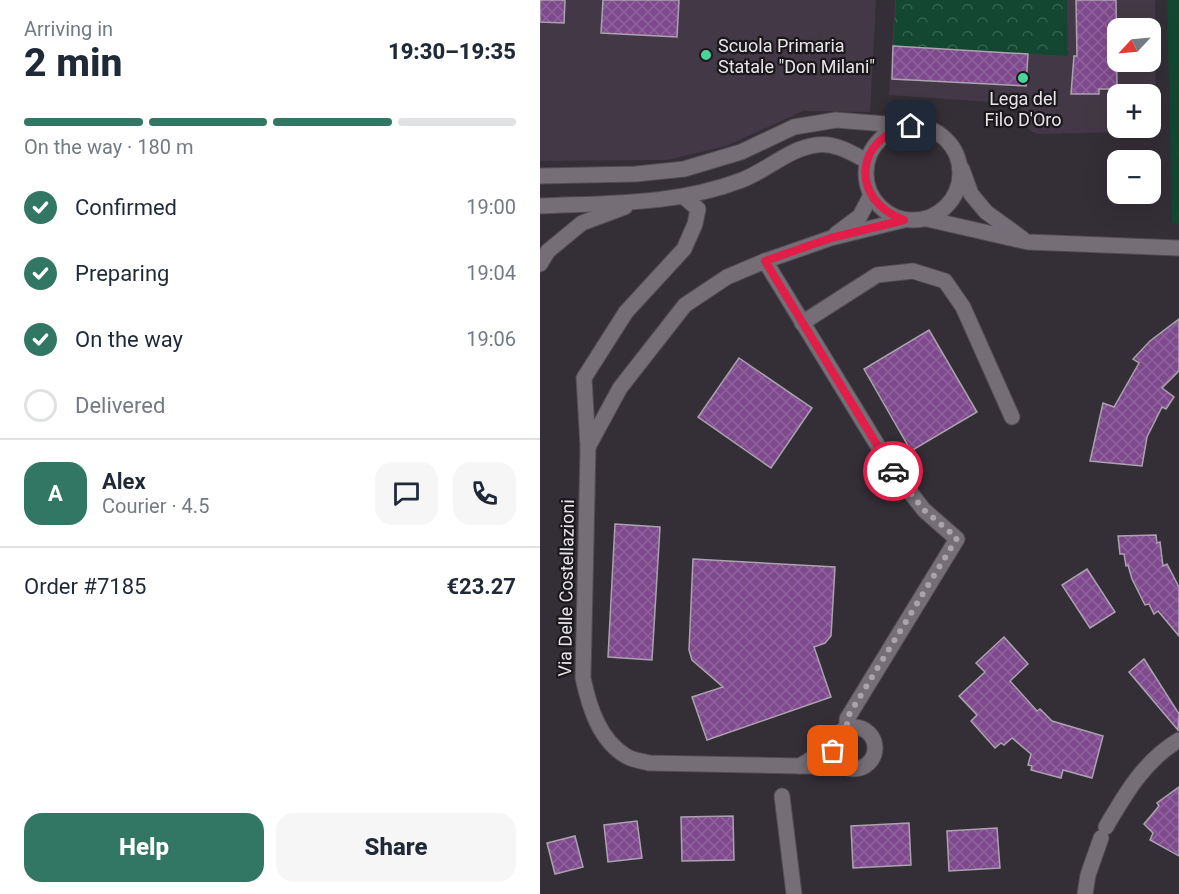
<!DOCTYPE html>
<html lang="en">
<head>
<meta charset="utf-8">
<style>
	body { margin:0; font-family:Roboto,sans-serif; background:#f6f6f7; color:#1f2937; height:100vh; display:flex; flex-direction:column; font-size:22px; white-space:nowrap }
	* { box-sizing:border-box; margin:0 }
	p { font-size:20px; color:#747a83 }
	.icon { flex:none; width:33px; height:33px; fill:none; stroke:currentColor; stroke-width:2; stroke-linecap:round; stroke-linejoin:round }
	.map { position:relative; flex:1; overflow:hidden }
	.drawer { display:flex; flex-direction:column; background:#fff; width:540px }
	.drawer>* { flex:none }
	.needle { width:39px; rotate:244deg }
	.fabs { position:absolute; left:567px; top:18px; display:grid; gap:12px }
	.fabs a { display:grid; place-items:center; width:54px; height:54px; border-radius:12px; background:#fff; box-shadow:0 6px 24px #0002; font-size:30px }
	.pin { position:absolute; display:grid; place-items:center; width:51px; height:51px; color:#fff; margin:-26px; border-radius:12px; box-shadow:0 3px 9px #0006 }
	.courier { position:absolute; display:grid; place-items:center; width:60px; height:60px; margin:-30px; border:4px solid #e11d48; border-radius:50%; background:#fff; color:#222; box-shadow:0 2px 8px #0007 }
	.summary em { font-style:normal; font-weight:800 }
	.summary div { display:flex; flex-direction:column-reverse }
	.summary { display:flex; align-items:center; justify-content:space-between; height:102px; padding:0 24px }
	h1 { font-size:39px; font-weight:800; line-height:45px }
	.bar { display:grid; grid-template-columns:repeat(4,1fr); gap:9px 6px; align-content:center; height:72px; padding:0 24px }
	.bar i { height:8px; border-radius:4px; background:#e0e1e3 }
	.bar .current { background:#327664 }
	.bar p { grid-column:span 4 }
	.line { display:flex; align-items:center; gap:15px; padding:0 24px; border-top:2px solid #e0e1e3 }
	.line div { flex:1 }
	.round { display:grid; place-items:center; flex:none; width:63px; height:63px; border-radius:18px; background:#f6f6f7 }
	ol { padding:0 24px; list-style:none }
	li { display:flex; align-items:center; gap:18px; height:66px }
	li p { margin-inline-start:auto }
	li .icon { padding:6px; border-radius:50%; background:#327664; color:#fff; stroke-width:4 }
	li:last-child { color:#747a83 }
	li i { width:33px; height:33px; border:3px solid #e0e1e3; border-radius:50% }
	.primary-button { display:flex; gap:12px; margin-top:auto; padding:12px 24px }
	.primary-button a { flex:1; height:69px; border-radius:18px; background:#327664; color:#fff; font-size:24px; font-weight:800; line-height:69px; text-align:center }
	.primary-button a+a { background:#f6f6f7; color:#1f2937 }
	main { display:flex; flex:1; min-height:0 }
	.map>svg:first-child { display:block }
	.built { fill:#433946; fill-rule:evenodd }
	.park { fill:url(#park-crowns) }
	.pitch { fill:#134732 }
	.building { fill:url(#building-cross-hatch); stroke:#aaa3ad; stroke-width:1.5 }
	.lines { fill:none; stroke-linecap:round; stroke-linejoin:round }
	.minor-casing { stroke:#514c52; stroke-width:17 }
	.minor { stroke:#756e77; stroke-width:15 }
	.done { stroke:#a9a4aa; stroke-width:6; stroke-dasharray:0 10.8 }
	.route { stroke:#e11d48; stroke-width:8 }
	.poi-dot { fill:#49d49c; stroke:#1a181b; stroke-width:2 }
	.labels { text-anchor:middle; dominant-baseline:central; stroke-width:4.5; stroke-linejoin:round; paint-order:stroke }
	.poi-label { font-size:18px; fill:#e8e4e9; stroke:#1a181b; text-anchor:start }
	.street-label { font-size:18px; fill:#e8e4e9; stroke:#1a181b }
</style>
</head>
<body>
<main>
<section class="drawer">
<div class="summary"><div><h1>2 min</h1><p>Arriving in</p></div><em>19:30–19:35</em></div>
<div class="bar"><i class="current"></i><i class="current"></i><i class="current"></i><i></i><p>On the way · 180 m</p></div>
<ol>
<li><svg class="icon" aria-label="check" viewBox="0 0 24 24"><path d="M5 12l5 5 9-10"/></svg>Confirmed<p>19:00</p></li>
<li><svg class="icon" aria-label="check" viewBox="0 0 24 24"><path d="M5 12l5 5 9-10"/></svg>Preparing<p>19:04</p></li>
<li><svg class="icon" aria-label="check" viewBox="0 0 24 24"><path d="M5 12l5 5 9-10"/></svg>On the way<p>19:06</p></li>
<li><i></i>Delivered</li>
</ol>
<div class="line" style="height:108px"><b class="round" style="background:#327664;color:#fff">A</b><div><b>Alex</b><p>Courier · 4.5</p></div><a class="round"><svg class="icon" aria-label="chat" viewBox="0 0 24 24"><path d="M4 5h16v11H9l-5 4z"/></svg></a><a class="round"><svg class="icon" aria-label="phone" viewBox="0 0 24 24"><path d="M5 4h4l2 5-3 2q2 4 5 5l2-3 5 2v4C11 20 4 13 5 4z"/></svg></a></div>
<div class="line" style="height:78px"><div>Order #7185</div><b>€23.27</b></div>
<div class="primary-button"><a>Help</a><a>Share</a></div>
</section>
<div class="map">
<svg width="639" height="894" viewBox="0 0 639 894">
	<defs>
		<pattern id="park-crowns" width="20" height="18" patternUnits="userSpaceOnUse" patternTransform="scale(1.5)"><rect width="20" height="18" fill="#134732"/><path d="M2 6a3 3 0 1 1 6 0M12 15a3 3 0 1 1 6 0" fill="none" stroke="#356150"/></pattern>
		<pattern id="building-cross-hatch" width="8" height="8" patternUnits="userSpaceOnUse" patternTransform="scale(1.5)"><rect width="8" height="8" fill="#7f498d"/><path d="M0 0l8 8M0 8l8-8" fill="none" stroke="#91639d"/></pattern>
	</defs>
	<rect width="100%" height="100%" fill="#342e36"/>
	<g class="built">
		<path d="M0,0H336L330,112L263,111L186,146L127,160L0,161Z"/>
		<path d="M355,0H615L616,131L499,134L492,132L482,122L481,104L349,95ZM578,28H610V62H578ZM578,94H610V128H578Z"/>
	</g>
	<path class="park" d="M356,0H527L528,56L353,46Z"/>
	<path class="pitch" d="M627,0H639V224L632,223Z"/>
	<g class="building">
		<path d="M0,0H25L24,23L0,22Z"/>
		<path d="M63,0H139L137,37L61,33Z"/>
		<path d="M536,0H576L577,89H559V94H531L534,56H537Z"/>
		<path d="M353,46L488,54L486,86L352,79Z"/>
		<path d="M639,319V371L622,388L634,397L626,409L622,407L607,437L602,466L550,461L563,403L574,407L599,363L593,359L610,341Z"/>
		<path d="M389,330L437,412L371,451L324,369Z"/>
		<path d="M199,358L272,408L231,468L158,417Z"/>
		<path d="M75,524L120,527L112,660L68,657Z"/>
		<path d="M616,535L617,543L620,542L623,566L627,564L639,587V636L618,611L614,614L609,604L605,605L592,579L588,565L586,566L584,554H580L578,536Z"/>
		<path d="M153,559L295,567L291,636L285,643L274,647L291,697L167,740L152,697L183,687L152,660L149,650Z"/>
		<path d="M547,569L575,612L550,628L522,585Z"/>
		<path d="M464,637L488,664L470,681L497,711L500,709L512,721L563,736L552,778L523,770L521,778L491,770L492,766L488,765L491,754L472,738L464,745L461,743L455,748L431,721L437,715L419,696L445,672L436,663Z"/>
		<path d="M604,659L639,714L638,730L589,672Z"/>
		<path d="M639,787V856L610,840L613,833L604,824L619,806L617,803Z"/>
		<path d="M193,816L194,860L142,861L141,817Z"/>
		<path d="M97,821L102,858L68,862L64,825Z"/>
		<path d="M369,823L371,865L313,868L311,826Z"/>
		<path d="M457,828L460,868L409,871L407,831Z"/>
		<path d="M35,836L43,867L15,874L7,843Z"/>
	</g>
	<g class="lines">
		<g class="minor-casing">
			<g id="minor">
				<circle cx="373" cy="173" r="47"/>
				<path d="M422,169L431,194L446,212L483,239"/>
				<path d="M0,176L96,174L144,169L201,152L254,127L296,120L371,126"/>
				<path d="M144,197L158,209L155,224L144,249L86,312L44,378L48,447L43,678C49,706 59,740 86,756C92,760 102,761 109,763L260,766"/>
				<path d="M0,206C69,203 137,205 202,180C228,170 248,149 276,145C294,142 312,153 327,161"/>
				<path d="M387,219L488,242L639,248"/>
				<path d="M296,234L320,216L331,195"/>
				<path d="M225,261L352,469L384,510L417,539L307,719V727"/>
				<path d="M0,264L8,251L42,223L85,207"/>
				<path d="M262,323L337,275L373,271L405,281L423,307L472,417"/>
				<path d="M48,447L80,388L145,305L187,277L225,261L291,238L364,220"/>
				<circle cx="314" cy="748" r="21"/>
				<path d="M293,745L260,766L304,767"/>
				<path d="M242,796L254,894"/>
				<path d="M566,827C585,794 605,760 639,740"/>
				<path d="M545,894L548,875L561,838"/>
			</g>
		</g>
		<use href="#minor" class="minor"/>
	</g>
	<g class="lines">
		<path class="done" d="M293,751C293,740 297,733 307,728V718L417,538L384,510L353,471"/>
		<path class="route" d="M353,471L225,261L291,238L364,220C309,200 314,137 371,126"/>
	</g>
	<g class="poi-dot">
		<circle cx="166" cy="55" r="6"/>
		<circle cx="483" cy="78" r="6"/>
	</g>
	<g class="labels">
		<g class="poi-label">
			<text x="178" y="45">Scuola Primaria<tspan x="178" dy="21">Statale "Don Milani"</tspan></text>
			<text x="483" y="98" text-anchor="middle">Lega del<tspan x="483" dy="21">Filo D'Oro</tspan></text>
		</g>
		<g class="street-label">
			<text transform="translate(26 588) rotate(-89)">Via Delle Costellazioni</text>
		</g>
	</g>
</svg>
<div class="fabs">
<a><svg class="needle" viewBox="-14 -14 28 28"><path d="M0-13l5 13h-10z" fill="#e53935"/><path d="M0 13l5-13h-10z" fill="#747a83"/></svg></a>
<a>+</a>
<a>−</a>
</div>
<div class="pin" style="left:293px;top:751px;background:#ea580c"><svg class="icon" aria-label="bag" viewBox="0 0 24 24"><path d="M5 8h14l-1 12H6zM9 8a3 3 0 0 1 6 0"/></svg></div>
<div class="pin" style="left:371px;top:126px;background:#1f2937"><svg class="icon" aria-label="home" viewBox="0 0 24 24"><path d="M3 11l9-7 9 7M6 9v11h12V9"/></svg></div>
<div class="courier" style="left:353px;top:471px"><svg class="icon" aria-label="car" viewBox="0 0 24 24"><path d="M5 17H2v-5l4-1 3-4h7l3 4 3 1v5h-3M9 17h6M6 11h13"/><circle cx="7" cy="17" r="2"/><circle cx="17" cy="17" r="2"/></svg></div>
</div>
</main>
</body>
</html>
